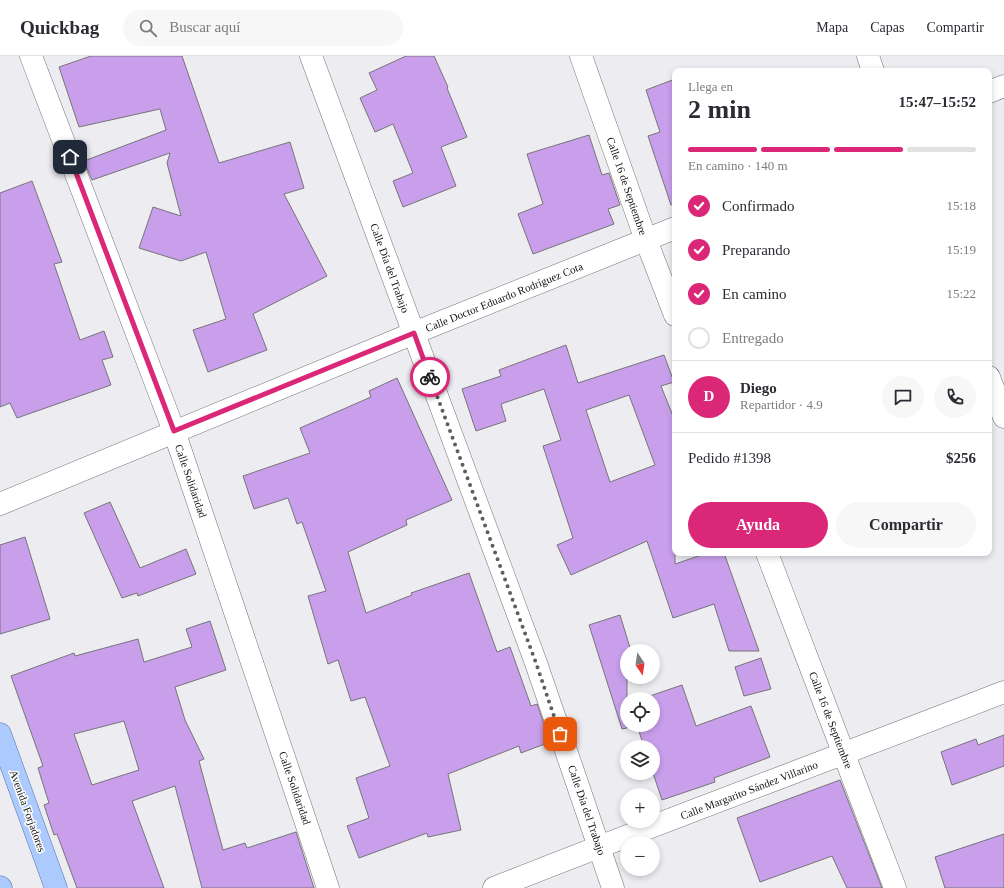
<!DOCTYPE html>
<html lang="es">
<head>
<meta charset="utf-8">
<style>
	body { margin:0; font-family:"Times New Roman",serif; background:#f7f7f7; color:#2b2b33; height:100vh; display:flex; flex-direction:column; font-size:15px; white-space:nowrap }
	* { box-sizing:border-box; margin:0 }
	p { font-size:13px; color:#7c7c81 }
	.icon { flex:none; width:22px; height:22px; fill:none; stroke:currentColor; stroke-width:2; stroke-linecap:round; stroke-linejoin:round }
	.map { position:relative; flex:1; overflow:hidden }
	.details { position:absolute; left:672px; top:12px; width:320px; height:488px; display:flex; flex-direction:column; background:#fff; border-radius:8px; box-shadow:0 2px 6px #0003 }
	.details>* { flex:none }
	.needle { width:26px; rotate:167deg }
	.tools { position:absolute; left:620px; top:588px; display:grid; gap:8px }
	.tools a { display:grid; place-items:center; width:40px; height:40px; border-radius:50%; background:#fff; box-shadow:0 2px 6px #0003; font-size:20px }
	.pin { position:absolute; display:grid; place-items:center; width:34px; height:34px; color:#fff; margin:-17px; border-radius:8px; box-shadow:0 2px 6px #0006 }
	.courier { position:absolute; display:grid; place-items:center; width:40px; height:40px; margin:-20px; border:3px solid #db2777; border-radius:50%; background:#fff; color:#222; box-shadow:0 1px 5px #0007 }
	.head em { font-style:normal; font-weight:800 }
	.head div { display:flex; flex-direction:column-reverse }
	.head { display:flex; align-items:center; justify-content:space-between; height:68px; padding:0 16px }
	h1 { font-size:26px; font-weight:800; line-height:30px }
	.bar { display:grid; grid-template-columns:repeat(4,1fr); gap:6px 4px; align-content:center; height:48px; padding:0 16px }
	.bar i { height:5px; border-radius:3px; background:#e1e1e2 }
	.bar .on { background:#db2777 }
	.bar p { grid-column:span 4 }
	.line { display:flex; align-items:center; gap:10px; padding:0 16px; border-top:1px solid #e1e1e2 }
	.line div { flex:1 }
	.round { display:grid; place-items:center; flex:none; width:42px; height:42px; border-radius:21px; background:#f7f7f7 }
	ol { padding:0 16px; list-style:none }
	li { display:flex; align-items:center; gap:12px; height:44px }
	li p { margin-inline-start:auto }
	li .icon { padding:4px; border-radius:50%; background:#db2777; color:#fff; stroke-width:4 }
	li:last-child { color:#7c7c81 }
	li i { width:22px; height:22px; border:2px solid #e1e1e2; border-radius:50% }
	.button { display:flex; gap:8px; margin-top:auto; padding:8px 16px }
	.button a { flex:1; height:46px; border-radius:24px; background:#db2777; color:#fff; font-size:16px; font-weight:800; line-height:46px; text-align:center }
	.button a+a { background:#f7f7f7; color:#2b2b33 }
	header { display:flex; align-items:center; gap:24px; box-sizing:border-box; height:56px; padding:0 20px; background:#fff; border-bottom:1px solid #e1e1e2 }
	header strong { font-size:19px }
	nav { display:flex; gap:22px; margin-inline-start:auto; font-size:14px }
	.search { width:280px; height:36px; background:#f7f7f7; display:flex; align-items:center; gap:10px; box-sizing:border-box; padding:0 14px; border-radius:22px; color:#7c7c81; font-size:15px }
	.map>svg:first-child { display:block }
	.building { fill:#c99fec; stroke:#767578; fill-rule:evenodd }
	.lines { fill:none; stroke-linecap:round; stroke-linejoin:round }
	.minor-casing { stroke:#737377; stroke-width:23 }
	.major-casing { stroke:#5172aa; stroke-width:23 }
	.minor { stroke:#fff; stroke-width:22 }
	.major { stroke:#accafd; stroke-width:22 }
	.done { stroke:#5e5e61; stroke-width:4; stroke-dasharray:0 7.2 }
	.route { stroke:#db2777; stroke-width:5 }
	.labels { text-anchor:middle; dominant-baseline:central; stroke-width:3; stroke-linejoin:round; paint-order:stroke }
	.street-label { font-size:11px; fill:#111213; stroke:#fff }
</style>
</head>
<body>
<header>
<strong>Quickbag</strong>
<div class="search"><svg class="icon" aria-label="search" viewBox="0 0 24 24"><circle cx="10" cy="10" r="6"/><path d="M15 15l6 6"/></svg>Buscar aquí</div>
<nav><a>Mapa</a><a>Capas</a><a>Compartir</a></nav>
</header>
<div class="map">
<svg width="1004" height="832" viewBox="0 0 1004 832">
	<rect width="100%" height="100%" fill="#ececf1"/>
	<g class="building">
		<path d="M91,0H182L219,107L290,86L304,132L284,138L327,220L253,258L267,294L208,316L193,274L226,263L206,196L181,205L139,192L153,151L181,160L167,107L170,97L92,124L84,105L166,74L160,53L79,71L59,11Z"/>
		<path d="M406,0H434L448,31L447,32L467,81L441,91L456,130L403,151L393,125L413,117L393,68L375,76L360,42L377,34L369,17Z"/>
		<path d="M675,23V148L671,149L648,80L660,76L646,34Z"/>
		<path d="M589,79L602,119L609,117L620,149L608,153L614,168L533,198L518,158L543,148L527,98Z"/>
		<path d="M32,125L62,206L54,208L80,284L104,275L113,301L102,304L111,329L17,362L10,347L0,351V137Z"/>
		<path d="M566,289L578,327L664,299L674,326L661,330L675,365V508L707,497H724L759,595H729L714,548L673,562L647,485L571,519L557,489L573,482L543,390L561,384L544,333L501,348L506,365L476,375L462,333L501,320L499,314ZM629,339L655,409L610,426L586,354Z"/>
		<path d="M397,322L452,444L406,464L407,469L348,496L366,557L412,539L411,537L469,517L497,596L510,591L531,650L537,648L550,686L521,697L519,690L448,718L461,774L428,781L427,777L359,802L347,770L369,762L356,722L390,710L365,641L351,645L338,604L328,608L308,540L326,535L302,466L297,468L288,442L254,453L243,420L310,397L300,372L371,341L369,335Z"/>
		<path d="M110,446L140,512L186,493L196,518L138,540L137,537L122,542L84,457Z"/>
		<path d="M25,481L50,563L0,578V489Z"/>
		<path d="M620,559L631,595H627V672L622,673L589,569Z"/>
		<path d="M210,565L226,614L175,631L185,664L204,703L199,705L223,794L245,787L247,792L296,776L314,832H202L175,730L132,745L164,832H77L57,778L54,779L44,749L49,747L38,712L43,710L11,620L74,597L75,600L138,583L144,606L192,591L186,573ZM124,665L139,714L92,729L74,678Z"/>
		<path d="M761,602L771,633L744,640L735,611Z"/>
		<path d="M682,629L696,670L751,650L770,701L714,722L715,726L662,744L653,717V691H644L637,669H653V643H641Z"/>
		<path d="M1004,679V710L952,729L941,696L976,683L978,689Z"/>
		<path d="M840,724L882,832H847L832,800L760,826L737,762Z"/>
		<path d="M1004,778V832H945L935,801Z"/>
	</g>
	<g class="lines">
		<g class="minor-casing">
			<g id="minor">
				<path d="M31,0L174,375L328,832"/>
				<path d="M311,0L536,607L613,832"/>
				<path d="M581,0L646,184L675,259"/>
				<path d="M868,0L873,15"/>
				<path d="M989,36L1004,30"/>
				<path d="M989,321L1004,361"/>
				<path d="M0,448L414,277L675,172"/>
				<path d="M767,497L895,832"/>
				<path d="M494,832C663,765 834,702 1004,636"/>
			</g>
		</g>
		<g class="major-casing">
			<g id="major">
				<path d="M0,678L56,832"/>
				<path d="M0,831L1,832"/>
			</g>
		</g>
		<use href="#minor" class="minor"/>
		<use href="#major" class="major"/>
	</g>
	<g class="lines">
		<path class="done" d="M430,321L536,607L560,678"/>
		<path class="route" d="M70,101L174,375L414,277L430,321"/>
	</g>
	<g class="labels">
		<g class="street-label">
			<text transform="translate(627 130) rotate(71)">Calle 16 de Septiembre</text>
			<text transform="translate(390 212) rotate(70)">Calle Día del Trabajo</text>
			<text transform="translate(504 241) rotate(-22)">Calle Doctor Eduardo Rodríguez Cota</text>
			<text transform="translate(191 425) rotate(71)">Calle Solidaridad</text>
			<text transform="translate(831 664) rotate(69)">Calle 16 de Septiembre</text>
			<text transform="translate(295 732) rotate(71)">Calle Solidaridad</text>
			<text transform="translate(749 734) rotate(-21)">Calle Margarito Sández Villarino</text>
			<text transform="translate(587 754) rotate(71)">Calle Día del Trabajo</text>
			<text transform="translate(28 755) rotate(70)">Avenida Forjadores</text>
		</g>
	</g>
</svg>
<div class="tools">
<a><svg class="needle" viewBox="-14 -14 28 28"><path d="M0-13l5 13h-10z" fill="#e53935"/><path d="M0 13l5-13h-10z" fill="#7c7c81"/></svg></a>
<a><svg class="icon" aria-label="locate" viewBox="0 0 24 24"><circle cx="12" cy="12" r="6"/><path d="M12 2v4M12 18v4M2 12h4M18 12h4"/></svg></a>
<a><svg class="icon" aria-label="layers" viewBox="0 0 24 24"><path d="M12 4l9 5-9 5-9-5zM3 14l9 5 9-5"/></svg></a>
<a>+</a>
<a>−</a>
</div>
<div class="pin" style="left:560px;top:678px;background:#ea580c"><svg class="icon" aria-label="bag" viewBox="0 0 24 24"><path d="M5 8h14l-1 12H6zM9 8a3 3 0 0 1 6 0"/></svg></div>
<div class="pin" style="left:70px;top:101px;background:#1f2937"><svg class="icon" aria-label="home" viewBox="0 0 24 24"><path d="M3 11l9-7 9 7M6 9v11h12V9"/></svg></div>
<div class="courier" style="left:430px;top:321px"><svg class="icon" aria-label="bike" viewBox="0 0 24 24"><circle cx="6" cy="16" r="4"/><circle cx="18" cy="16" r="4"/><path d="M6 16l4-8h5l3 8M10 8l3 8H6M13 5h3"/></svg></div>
<section class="details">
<div class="head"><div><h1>2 min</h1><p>Llega en</p></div><em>15:47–15:52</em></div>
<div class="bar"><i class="on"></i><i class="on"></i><i class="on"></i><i></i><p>En camino · 140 m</p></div>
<ol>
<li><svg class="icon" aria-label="check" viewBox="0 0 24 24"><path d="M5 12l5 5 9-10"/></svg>Confirmado<p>15:18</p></li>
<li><svg class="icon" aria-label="check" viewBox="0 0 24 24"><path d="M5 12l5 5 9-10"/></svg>Preparando<p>15:19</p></li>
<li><svg class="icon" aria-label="check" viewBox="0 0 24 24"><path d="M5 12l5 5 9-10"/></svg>En camino<p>15:22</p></li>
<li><i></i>Entregado</li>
</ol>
<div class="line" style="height:72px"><b class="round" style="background:#db2777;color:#fff">D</b><div><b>Diego</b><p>Repartidor · 4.9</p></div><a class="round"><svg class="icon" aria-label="chat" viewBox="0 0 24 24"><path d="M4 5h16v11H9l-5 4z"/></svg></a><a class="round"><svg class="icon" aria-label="phone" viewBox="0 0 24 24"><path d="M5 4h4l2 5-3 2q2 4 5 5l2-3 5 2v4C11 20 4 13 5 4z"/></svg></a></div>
<div class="line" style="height:52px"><div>Pedido #1398</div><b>$256</b></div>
<div class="button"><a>Ayuda</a><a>Compartir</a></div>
</section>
</div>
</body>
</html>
